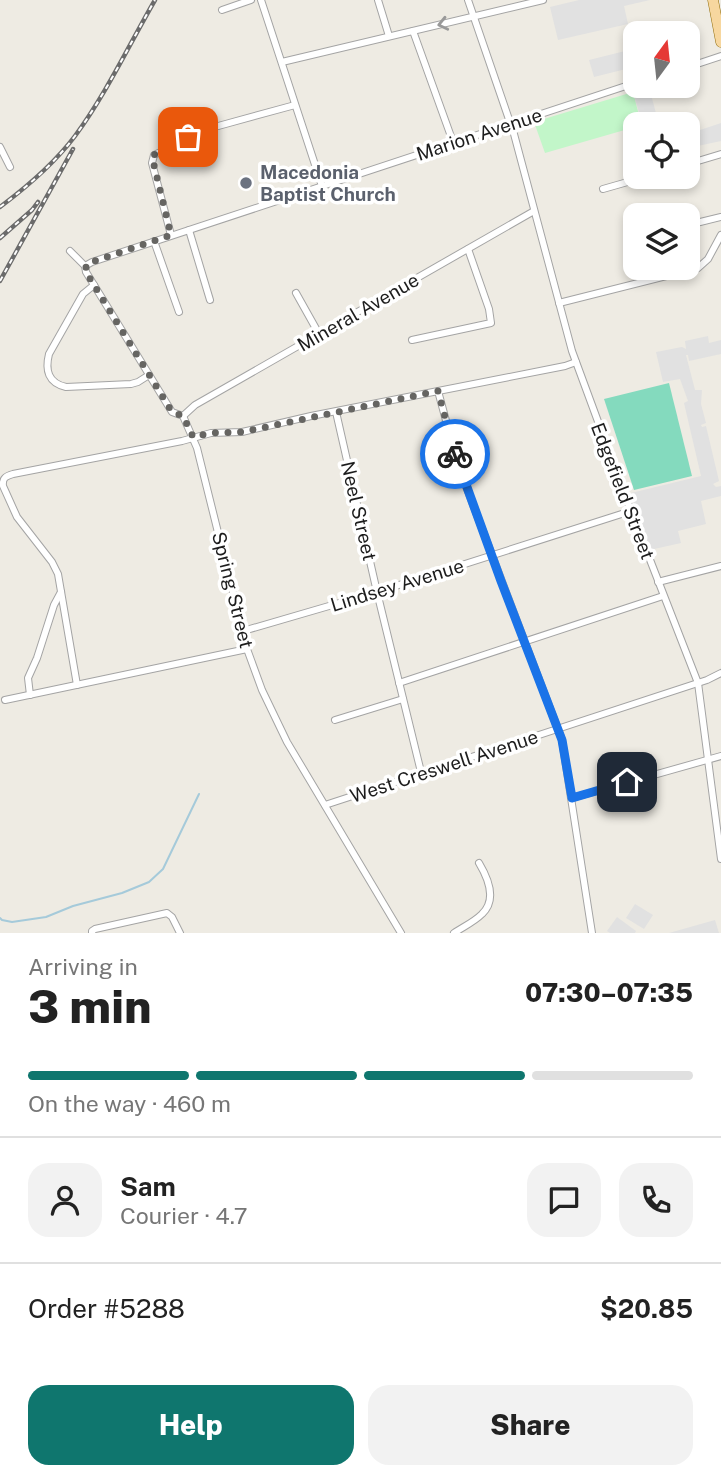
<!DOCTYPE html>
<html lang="en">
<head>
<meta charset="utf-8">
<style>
	body { margin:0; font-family:"Public Sans",sans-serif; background:#f2f2f2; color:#222; height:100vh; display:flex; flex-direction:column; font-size:26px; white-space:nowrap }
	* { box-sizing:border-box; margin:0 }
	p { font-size:23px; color:#767676 }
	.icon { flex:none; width:38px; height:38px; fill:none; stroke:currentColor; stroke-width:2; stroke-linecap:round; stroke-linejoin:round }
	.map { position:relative; height:933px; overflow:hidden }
	.side { display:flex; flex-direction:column; background:#fff; flex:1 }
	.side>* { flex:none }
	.needle { width:46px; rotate:15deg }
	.buttons { position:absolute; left:623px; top:21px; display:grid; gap:14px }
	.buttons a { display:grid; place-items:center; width:77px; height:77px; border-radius:14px; background:#fff; box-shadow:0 4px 10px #0003; font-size:35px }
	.pin { position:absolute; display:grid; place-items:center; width:60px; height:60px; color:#fff; margin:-30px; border-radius:14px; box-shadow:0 4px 10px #0006 }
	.courier { position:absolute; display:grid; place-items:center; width:70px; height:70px; margin:-35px; border:5px solid #1a73e8; border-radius:50%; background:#fff; color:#222; box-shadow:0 2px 9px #0007 }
	.summary em { font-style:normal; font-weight:800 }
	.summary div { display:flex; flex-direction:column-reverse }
	.summary { display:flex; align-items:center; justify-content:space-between; height:119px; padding:0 28px }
	h1 { font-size:46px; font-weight:800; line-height:52px }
	.bar { display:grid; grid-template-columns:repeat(4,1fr); gap:10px 7px; align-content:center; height:84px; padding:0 28px }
	.bar i { height:9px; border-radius:5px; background:#e0e0e0 }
	.bar .current { background:#0f766e }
	.bar p { grid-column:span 4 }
	.line { display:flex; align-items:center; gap:18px; padding:0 28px; border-top:2px solid #e0e0e0 }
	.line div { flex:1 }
	.round { display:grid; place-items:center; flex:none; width:74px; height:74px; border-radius:21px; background:#f2f2f2 }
	.primary-button { display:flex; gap:14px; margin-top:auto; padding:14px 28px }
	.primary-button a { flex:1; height:80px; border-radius:21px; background:#0f766e; color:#fff; font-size:28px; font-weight:800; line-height:80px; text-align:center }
	.primary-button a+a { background:#f2f2f2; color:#222 }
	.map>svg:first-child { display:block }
	.park { fill:#c2f6c9 }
	.pitch { fill:#84dabe }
	.parking { fill:#e1e1e1 }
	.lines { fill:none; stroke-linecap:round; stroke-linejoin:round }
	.stream { stroke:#a5cada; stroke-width:2 }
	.minor-casing { stroke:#a4a4a4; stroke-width:8 }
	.primary-casing { stroke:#8f6b07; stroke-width:11 }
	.minor { stroke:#fff; stroke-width:6 }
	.primary { stroke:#f7d79f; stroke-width:10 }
	.rail-casing { stroke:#6b6b6b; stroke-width:4.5 }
	.rail { stroke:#fff; stroke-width:2; stroke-dasharray:5; stroke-linecap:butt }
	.oneway { stroke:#999 }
	.done { stroke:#666562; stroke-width:7; stroke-dasharray:0 12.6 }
	.route { stroke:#1a73e8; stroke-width:9 }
	.worship-dot { fill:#6b7280; stroke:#fff; stroke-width:2.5 }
	.labels { text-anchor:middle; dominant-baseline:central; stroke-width:7; stroke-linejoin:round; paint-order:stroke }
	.street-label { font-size:19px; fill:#1d1d1d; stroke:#fff }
	.worship-label { font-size:19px; font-weight:bold; fill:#5b616d; stroke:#fff; text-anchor:start }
</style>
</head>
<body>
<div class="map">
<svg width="721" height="933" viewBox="0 0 721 933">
	<rect width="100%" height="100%" fill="#eeebe3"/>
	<path class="park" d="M633,92L641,123L635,124V127L545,153L534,122Z"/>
	<path class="pitch" d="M669,383L692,476L634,490L604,399Z"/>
	<g class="parking">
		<path d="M579,0H650L624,6L628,24L558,40L550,7Z"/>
		<path d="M625,51L630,68L594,77L589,60Z"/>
		<path d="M649,87L657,117L655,124H640L642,123L633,92Z"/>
		<path d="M721,123V141L693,147L694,152H688V134Z"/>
		<path d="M708,336L709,343L721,340V354L689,361L688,355H686L695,390H702L701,404L706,423L701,425L702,427L706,426L719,481L713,484L716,487L721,486V496L701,501L706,524L678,531L681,543L645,551L631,493L701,476L684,403L688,401L680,379L663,382L656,352L682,347L686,349L685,341Z"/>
		<path d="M635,904L653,915L644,929L626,918Z"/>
		<path d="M617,917L636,931L635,933H610L607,931Z"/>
		<path d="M715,920L719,933H669Z"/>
	</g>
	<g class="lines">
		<path class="stream" d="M0,918L2,920L12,922L46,917L73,906L122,893L149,882L163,869L199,794"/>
		<g class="minor-casing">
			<g id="minor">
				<path d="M261,0L322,186"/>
				<path d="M378,0L389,36"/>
				<path d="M468,0L514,134L572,351L631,511L698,683L721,859"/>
				<path d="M222,10L251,0"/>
				<path d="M413,31L453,142"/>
				<path d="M282,62L543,0"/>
				<path d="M688,67L721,56"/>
				<path d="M0,147L10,167"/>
				<path d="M688,164L721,154"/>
				<path d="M603,189L645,177"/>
				<path d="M688,225L721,217"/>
				<path d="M189,230L210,300"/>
				<path d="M171,235L152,163L154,155L211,128L295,105"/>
				<path d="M154,241L179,312"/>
				<path d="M70,251L85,266L86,272L172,412L183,416L197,448L247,649L262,690L287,742L401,933"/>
				<path d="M85,266L92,262L635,83"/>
				<path d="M94,285L83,294L49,354C45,370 48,383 66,387L131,384L138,382L149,375"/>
				<path d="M296,293L319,334"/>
				<path d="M559,303L698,268L708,259L721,235"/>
				<path d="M412,340L491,323L489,309L468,249"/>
				<path d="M438,391L458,465L562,740L592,933"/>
				<path d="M336,412L377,592L421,772"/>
				<path d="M183,416L195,405L534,211"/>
				<path d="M658,582L721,566"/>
				<path d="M243,631L377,592L631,511"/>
				<path d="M399,683L663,596"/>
				<path d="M77,685L58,574L52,562L17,517L3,486C2,478 6,476 13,474L182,441L211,433L242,432L311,416L565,366L576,362"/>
				<path d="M30,695L28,678L37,658L54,605L61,592"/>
				<path d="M5,700L247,649"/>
				<path d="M335,720L403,699"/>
				<path d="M572,798L721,756"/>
				<path d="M325,805L707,680L721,673"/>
				<path d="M92,933V931L95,929L167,913L172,917L180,933"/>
				<path d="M454,933C463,927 474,922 482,914C497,900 488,878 479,863"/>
			</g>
		</g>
		<g class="primary-casing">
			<path id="primary" d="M713,0L721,42"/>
		</g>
		<use href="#minor" class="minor"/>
		<use href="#primary" class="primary"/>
		<g class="rail-casing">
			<g id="rail">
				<path d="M0,207C28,186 54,164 75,136C106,94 129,45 155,0"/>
				<path d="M0,238L32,210L38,202"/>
				<path d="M0,281L73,149"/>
			</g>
		</g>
		<use href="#rail" class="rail"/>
	</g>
	<defs><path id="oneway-chevron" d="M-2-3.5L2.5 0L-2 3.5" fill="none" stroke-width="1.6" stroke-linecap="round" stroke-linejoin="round" transform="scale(1.75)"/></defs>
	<use class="oneway" href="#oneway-chevron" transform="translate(443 24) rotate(167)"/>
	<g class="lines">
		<path class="done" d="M188,137L156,153L152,157L171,235L92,262L86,265V272L172,412L183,416L193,437L211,433L242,432L438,391L455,454"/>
		<path class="route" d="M455,454L501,581L562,740L572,798L627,782"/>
	</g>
	<circle class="worship-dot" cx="246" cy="183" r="7"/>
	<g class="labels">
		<g class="street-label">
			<text transform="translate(479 134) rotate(-18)">Marion Avenue</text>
			<text transform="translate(358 312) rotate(-30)">Mineral Avenue</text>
			<text transform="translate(623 491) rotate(69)">Edgefield Street</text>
			<text transform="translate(359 511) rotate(77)">Neel Street</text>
			<text transform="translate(397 585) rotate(-17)">Lindsey Avenue</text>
			<text transform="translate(233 590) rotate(76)">Spring Street</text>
			<text transform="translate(444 766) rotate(-18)">West Creswell Avenue</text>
		</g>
		<g class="worship-label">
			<text x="260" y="172">Macedonia<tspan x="260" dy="22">Baptist Church</tspan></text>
		</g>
	</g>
</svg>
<div class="buttons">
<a><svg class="needle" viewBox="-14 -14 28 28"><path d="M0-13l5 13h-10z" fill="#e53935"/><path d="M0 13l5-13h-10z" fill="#767676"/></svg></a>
<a><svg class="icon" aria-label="locate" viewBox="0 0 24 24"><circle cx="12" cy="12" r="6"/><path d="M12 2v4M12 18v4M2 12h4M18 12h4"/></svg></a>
<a><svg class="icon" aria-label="layers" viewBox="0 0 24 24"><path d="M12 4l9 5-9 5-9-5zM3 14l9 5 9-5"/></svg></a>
</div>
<div class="pin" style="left:188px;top:137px;background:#ea580c"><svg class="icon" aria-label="bag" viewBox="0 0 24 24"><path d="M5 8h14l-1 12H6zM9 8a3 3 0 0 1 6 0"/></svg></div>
<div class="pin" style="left:627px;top:782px;background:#1f2937"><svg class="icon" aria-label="home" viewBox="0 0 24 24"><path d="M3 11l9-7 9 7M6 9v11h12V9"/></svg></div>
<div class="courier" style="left:455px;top:454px"><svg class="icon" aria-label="bike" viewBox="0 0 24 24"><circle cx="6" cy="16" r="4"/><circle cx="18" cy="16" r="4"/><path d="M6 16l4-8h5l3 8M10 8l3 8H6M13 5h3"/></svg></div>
</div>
<section class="side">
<div class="summary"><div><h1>3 min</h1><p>Arriving in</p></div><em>07:30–07:35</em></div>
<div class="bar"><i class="current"></i><i class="current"></i><i class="current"></i><i></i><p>On the way · 460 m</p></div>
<div class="line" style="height:126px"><a class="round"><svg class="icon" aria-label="person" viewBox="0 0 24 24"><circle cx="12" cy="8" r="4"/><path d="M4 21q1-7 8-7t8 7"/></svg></a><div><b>Sam</b><p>Courier · 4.7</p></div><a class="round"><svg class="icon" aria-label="chat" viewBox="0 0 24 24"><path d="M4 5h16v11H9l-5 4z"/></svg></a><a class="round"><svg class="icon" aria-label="phone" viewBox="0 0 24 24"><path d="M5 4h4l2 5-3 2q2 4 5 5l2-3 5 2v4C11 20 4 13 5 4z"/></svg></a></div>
<div class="line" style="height:91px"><div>Order #5288</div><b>$20.85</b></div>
<div class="primary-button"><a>Help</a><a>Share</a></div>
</section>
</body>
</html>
